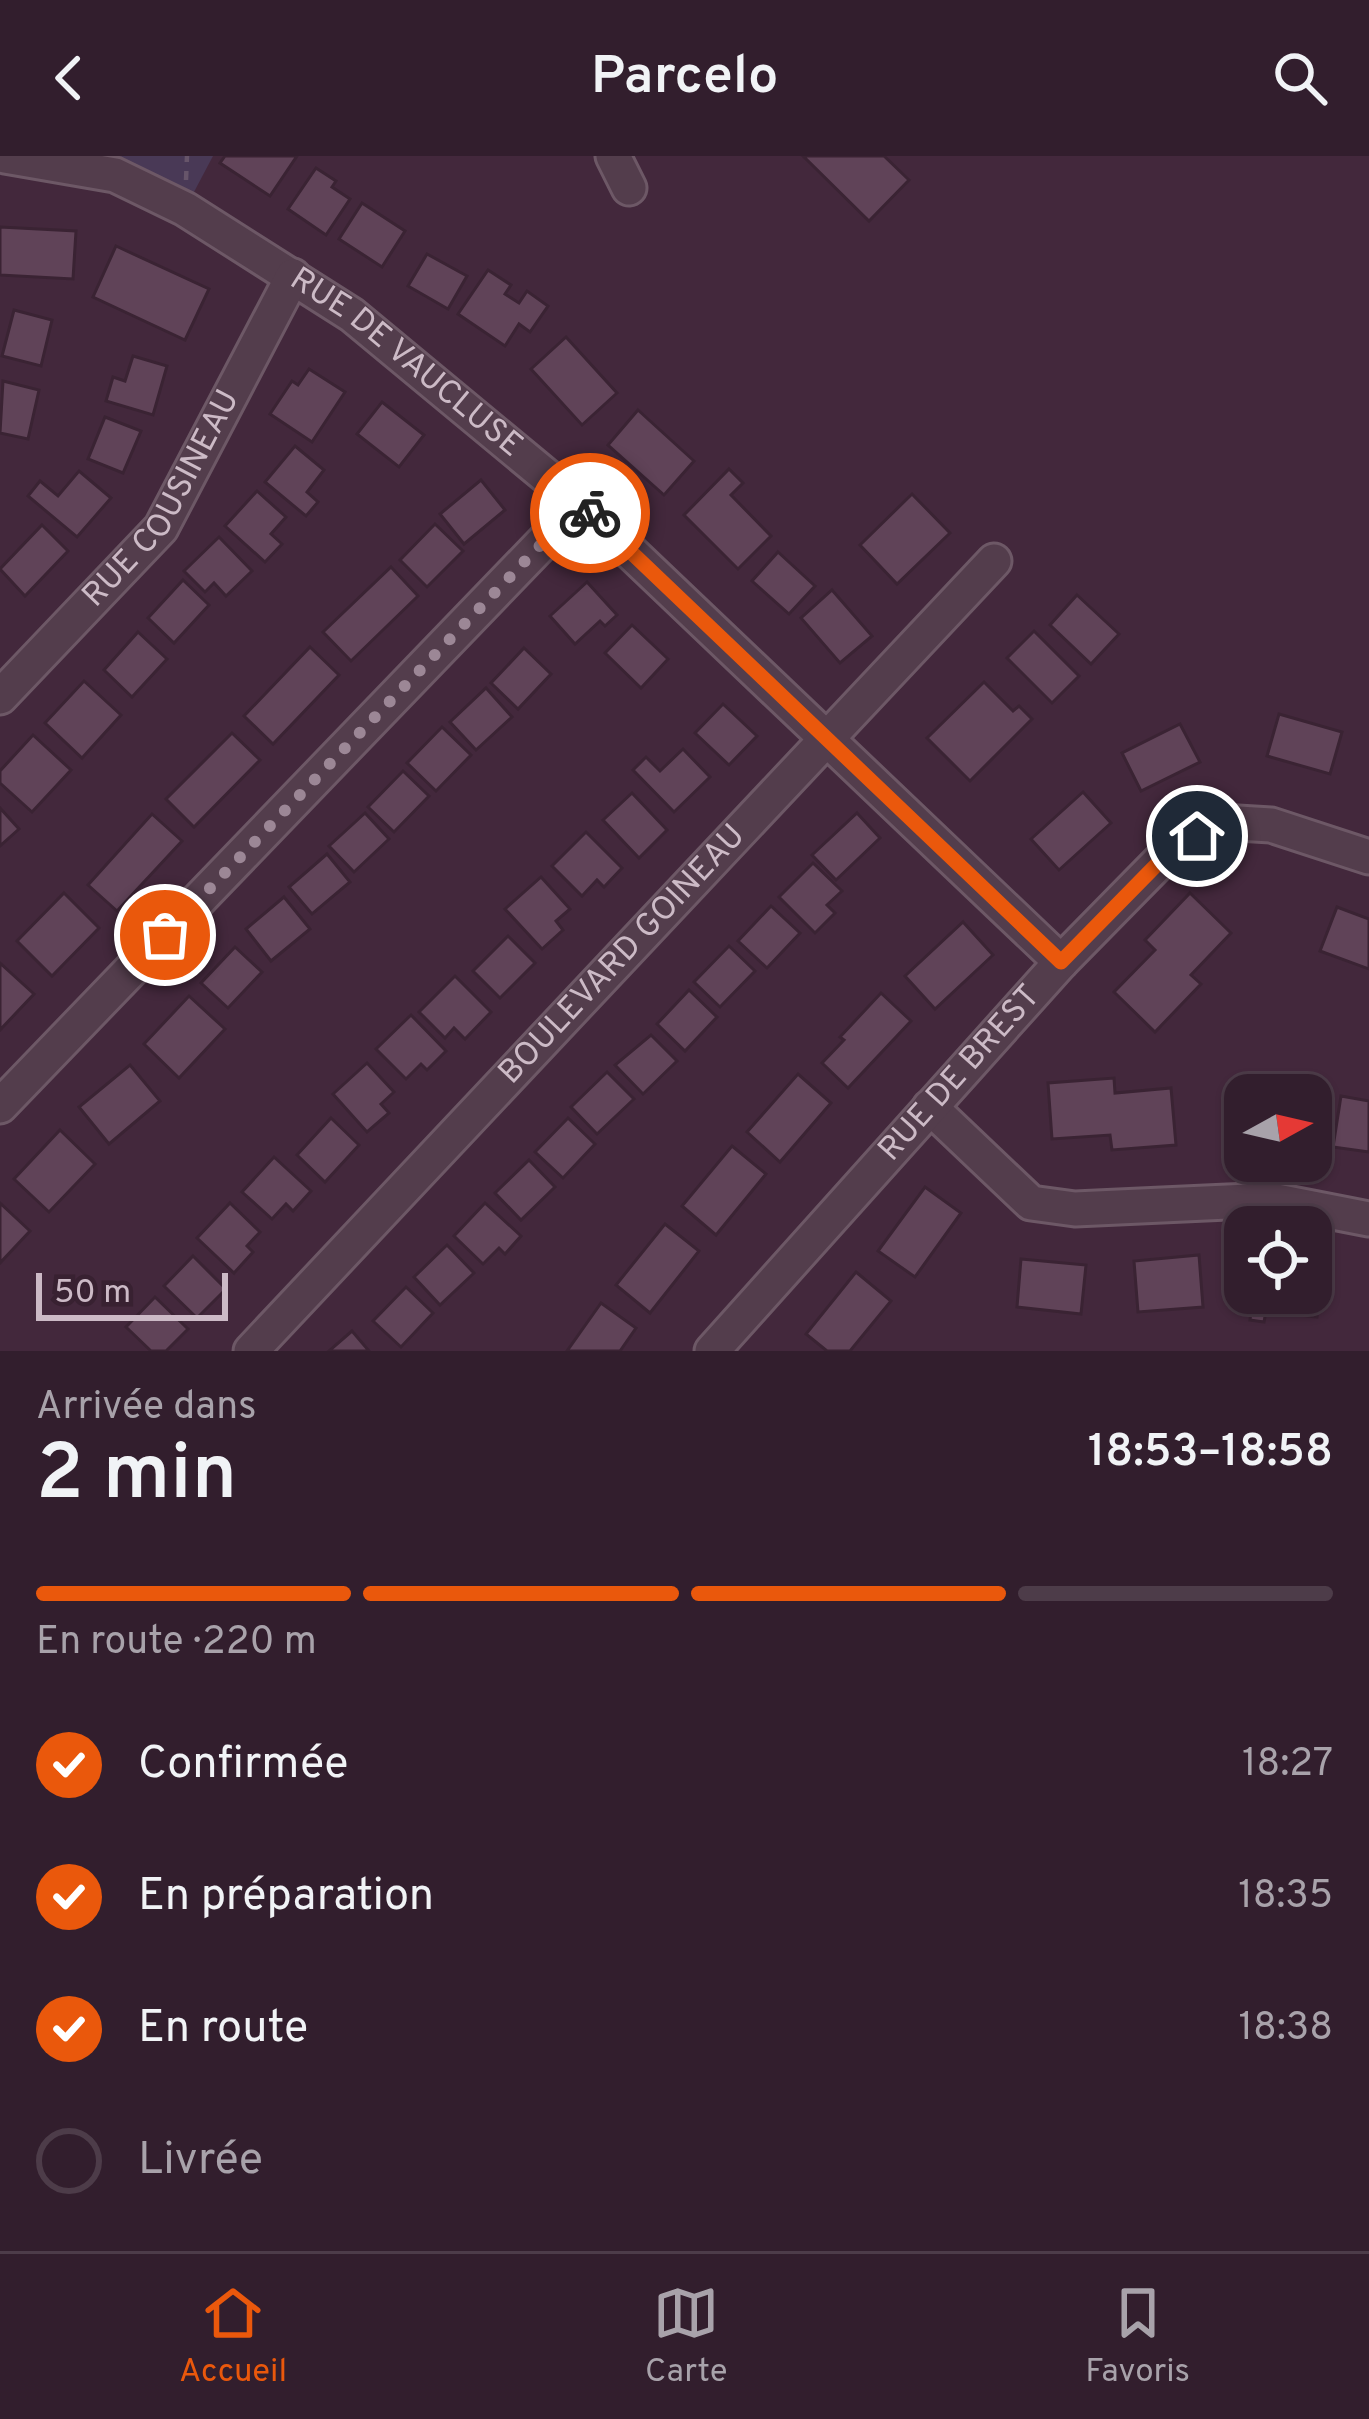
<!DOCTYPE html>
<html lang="fr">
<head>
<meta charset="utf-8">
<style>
	body { margin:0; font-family:Overpass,sans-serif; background:#3a2735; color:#f1f3f6; height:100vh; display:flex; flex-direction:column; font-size:45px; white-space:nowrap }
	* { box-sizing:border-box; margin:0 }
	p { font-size:39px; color:#a8a2aa }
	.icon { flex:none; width:66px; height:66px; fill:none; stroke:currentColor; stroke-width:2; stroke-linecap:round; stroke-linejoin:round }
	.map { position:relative; height:1195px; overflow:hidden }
	.panel { display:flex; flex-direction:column; background:#321e2d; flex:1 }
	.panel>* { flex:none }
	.needle { width:78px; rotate:82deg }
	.fabs { position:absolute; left:1224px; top:918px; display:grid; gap:24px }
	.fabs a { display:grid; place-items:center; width:108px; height:108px; border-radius:24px; background:#321e2d; box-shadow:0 3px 9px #0004,0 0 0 3px #4d3c49; font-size:60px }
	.scale { position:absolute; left:36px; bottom:30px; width:192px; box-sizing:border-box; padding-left:12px; border:6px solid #ccbac6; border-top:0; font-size:33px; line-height:42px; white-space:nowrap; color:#ccbac6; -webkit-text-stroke:9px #382131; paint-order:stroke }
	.pin { position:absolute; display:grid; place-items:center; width:102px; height:102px; color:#fff; margin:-51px; border:6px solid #fff; border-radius:50%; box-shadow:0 3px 12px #0007 }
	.courier { position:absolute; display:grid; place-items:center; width:120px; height:120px; margin:-60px; border:9px solid #ea580c; border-radius:50%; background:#fff; color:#222; box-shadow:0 3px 15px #0007 }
	.summary em { font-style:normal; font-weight:600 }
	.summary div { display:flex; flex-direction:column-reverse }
	.summary { display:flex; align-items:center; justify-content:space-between; height:204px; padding:0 36px }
	h1 { font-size:78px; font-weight:600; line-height:90px }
	.bar { display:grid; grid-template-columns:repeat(4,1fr); gap:18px 12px; align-content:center; height:144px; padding:0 36px }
	.bar i { height:15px; border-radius:9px; background:#4d3c49 }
	.bar .current { background:#ea580c }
	.bar p { grid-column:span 4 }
	ol { padding:0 36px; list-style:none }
	li { display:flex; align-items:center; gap:36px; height:132px }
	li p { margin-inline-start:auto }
	li .icon { padding:12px; border-radius:50%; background:#ea580c; color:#fff; stroke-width:4 }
	li:last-child { color:#a8a2aa }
	li i { width:66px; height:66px; border:6px solid #4d3c49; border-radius:50% }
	header { display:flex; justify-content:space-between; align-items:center; height:156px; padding:0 36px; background:#321e2d; font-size:54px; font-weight:600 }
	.tab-bar { display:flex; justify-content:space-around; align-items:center; height:168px; border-top:3px solid #4d3c49; background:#321e2d; font-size:33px; color:#a8a2aa }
	.tab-bar a { display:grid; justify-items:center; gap:6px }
	.tab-bar .current { color:#ea580c }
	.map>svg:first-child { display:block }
	.green { fill:#493956 }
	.building { fill:#604358; stroke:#3a2333; stroke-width:3 }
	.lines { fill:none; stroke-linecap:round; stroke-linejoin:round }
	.minor-casing { stroke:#6d5866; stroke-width:39 }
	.path { stroke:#67556a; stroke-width:4.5; stroke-dasharray:9 9; stroke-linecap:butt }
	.minor { stroke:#533d4c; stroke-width:33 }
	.done { stroke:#9c8796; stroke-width:12; stroke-dasharray:0 21.6 }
	.route { stroke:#ea580c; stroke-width:15 }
	.labels { text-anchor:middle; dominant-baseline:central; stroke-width:12; stroke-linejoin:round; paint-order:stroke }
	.street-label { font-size:33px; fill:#ccbac6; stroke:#382131 }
</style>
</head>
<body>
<header><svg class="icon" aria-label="back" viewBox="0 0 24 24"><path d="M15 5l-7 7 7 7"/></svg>Parcelo<svg class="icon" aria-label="search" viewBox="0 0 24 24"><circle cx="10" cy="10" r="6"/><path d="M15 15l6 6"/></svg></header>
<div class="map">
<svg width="1369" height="1195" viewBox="0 0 1369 1195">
	<rect width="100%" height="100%" fill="#43283c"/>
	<path class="green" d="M5,0H213L185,53Z"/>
	<g class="building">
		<path d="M225,0H297L270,40L220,7Z"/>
		<path d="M803,0H884L909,24L869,65Z"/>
		<path d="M316,12L336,25L332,31L350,43L326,79L288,53Z"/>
		<path d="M362,47L405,75L382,111L339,83Z"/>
		<path d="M0,71L76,75L73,123L0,119Z"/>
		<path d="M116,90L209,133L185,184L93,141Z"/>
		<path d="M427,98L467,120L448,153L408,130Z"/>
		<path d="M488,114L511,129L505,138L519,147L527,135L548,150L530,176L519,168L505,190L458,158Z"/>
		<path d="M14,154L52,164L41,210L2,200Z"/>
		<path d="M566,181L617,237L582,269L531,213Z"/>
		<path d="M133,200L167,210L153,259L106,245L113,221L125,225Z"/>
		<path d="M309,213L345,236L312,286L270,258L292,225L298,229Z"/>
		<path d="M3,225L39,234L28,283L0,277Z"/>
		<path d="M382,246L424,279L399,311L357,278Z"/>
		<path d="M638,254L694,305L664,339L608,289Z"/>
		<path d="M105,261L141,275L123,317L88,303Z"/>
		<path d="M295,290L324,314L307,336L318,346L306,360L265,326Z"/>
		<path d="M729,313L743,327L731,339L771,380L738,413L684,359Z"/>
		<path d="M79,315L111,342L77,381L28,340L40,325L58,340Z"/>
		<path d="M481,324L505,354L464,388L440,358Z"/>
		<path d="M257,335L286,361L271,378L282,388L265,406L225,370Z"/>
		<path d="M912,338L950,377L897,428L860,389Z"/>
		<path d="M435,368L463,395L427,431L400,404Z"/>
		<path d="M42,369L68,395L25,440L0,413Z"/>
		<path d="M219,381L252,415L226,440L214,427L205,436L184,415Z"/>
		<path d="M778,396L815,430L789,458L752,425Z"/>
		<path d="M391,411L418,440L351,505L323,476Z"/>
		<path d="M183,424L209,449L174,487L148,462Z"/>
		<path d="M587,426L617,459L605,470L600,465L575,488L550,460Z"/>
		<path d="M832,434L872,480L840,507L801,462Z"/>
		<path d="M1077,439L1119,478L1091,508L1050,469Z"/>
		<path d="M632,469L668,503L641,532L605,497Z"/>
		<path d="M1034,475L1079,520L1052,547L1007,502Z"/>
		<path d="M138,476L167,503L132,541L104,514Z"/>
		<path d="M310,491L339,519L273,588L244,560Z"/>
		<path d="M524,492L551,518L518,553L491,527Z"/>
		<path d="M84,525L121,559L82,602L45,567Z"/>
		<path d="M984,526L1013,555L1019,550L1032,563L970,625L927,582Z"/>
		<path d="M486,532L512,561L476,594L450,566Z"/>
		<path d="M723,548L757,580L729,609L695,577Z"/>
		<path d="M1279,558L1342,576L1330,618L1267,600Z"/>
		<path d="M1180,568L1200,606L1141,635L1122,597Z"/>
		<path d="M442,571L471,599L436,635L407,607Z"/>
		<path d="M232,577L260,604L194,671L166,643Z"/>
		<path d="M33,579L71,614L32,656L0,627V615Z"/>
		<path d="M683,593L710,621L674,656L633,614L646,601L660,615Z"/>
		<path d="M403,615L429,640L394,676L368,651Z"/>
		<path d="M1083,636L1111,667L1059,714L1031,683Z"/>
		<path d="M632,637L667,674L639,702L603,664Z"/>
		<path d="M0,652L19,673L0,690Z"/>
		<path d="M365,657L389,683L354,716L329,690Z"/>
		<path d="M857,657L880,682L836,724L812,699Z"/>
		<path d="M152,658L182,685L117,755L88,729Z"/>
		<path d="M586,676L622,712L604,731L597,724L582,740L552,710Z"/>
		<path d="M327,698L350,726L312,758L289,731Z"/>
		<path d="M813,707L842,735L827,749L835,757L815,777L779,741Z"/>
		<path d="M541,721L570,753L556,765L563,774L542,793L505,753Z"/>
		<path d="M64,737L99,772L52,820L17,785Z"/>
		<path d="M1190,737L1231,777L1191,819L1201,828L1155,876L1114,836L1155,794L1145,784Z"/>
		<path d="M284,741L310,773L271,805L246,773Z"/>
		<path d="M771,750L800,777L767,812L738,785Z"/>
		<path d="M1337,751L1369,763V813L1320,795Z"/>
		<path d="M963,766L993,799L935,853L905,820Z"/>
		<path d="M508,780L535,807L500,842L473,815Z"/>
		<path d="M729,790L755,815L720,851L694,826Z"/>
		<path d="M235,791L262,816L228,852L201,827Z"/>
		<path d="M0,807L34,838L0,874Z"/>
		<path d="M455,820L491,856L465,883L454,872L445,882L419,856Z"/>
		<path d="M689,834L717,861L685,895L657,868Z"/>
		<path d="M881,837L911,865L848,932L822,907L844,884L840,881Z"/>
		<path d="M189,840L225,873L179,922L144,888Z"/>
		<path d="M411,859L446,895L427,914L421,908L406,923L376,893Z"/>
		<path d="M651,879L677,905L643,938L615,909Z"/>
		<path d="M367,907L394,936L381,948L389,957L367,976L333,938Z"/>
		<path d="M130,909L160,945L109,988L79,951Z"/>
		<path d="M607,916L634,943L597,978L571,951Z"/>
		<path d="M798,918L831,947L780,1006L747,976Z"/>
		<path d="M1114,922L1115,937L1171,932L1176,989L1112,994L1110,979L1052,983L1048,927Z"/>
		<path d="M1279,925L1313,931L1311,940L1277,939Z"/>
		<path d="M1341,940L1369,945V996L1333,991Z"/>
		<path d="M331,962L359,989L325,1026L297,999Z"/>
		<path d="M568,962L595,988L563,1022L535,996Z"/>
		<path d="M60,974L95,1008L49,1056L14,1023Z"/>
		<path d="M732,990L766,1018L716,1079L682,1050Z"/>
		<path d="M274,1001L311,1035L293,1055L286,1048L272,1063L242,1036Z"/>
		<path d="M529,1004L555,1031L521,1064L495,1037Z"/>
		<path d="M925,1031L961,1057L915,1121L878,1095Z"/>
		<path d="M0,1047L30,1075L0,1107Z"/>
		<path d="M230,1047L260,1076L247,1090L253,1096L234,1117L197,1082Z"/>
		<path d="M485,1047L521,1080L505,1098L499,1092L483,1108L454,1080Z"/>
		<path d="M665,1068L699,1095L650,1157L616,1129Z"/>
		<path d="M447,1089L474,1117L440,1149L414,1121Z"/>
		<path d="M1199,1099L1203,1151L1138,1156L1134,1105Z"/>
		<path d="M193,1100L226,1133L197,1162L164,1130Z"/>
		<path d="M1021,1103L1086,1109L1081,1158L1017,1151Z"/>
		<path d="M1311,1110L1322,1111L1317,1161L1266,1155L1264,1166L1250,1164L1253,1137H1311Z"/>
		<path d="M856,1116L891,1145L850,1195H827L806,1178Z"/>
		<path d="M406,1131L433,1157L401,1191L373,1165Z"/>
		<path d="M155,1141L188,1173L166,1195H151L126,1171Z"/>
		<path d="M601,1147L636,1172L620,1195H567Z"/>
		<path d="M352,1175L369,1195H329Z"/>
	</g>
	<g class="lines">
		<g class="minor-casing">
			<g id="minor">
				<path id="s1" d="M5,0L115,19L185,53L352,159L580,348L1061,806"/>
				<path d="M613,0L629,32"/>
				<path id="s2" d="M0,541L161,372L293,120"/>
				<path d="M0,950L580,348"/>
				<path d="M930,951L1031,1047L1075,1053L1271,1044L1369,1063"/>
				<path id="s3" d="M251,1195L994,405"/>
				<path id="s4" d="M712,1195L1061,806L1173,692L1221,666L1271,669L1369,701"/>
			</g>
		</g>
		<path class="path" d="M186,24L187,0"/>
		<use href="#minor" class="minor"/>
	</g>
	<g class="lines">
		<path class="done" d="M165,779L580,348L590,357"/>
		<path class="route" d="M590,357L1061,806L1173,692L1197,680"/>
	</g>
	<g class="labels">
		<g class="street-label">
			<text stroke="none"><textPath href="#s1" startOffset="459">RUE DE VAUCLUSE</textPath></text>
			<text stroke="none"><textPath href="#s2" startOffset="258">RUE COUSINEAU</textPath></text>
			<text stroke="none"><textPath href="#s3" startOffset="543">BOULEVARD GOINEAU</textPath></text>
			<text stroke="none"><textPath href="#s4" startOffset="372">RUE DE BREST</textPath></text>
		</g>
	</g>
</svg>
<div class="fabs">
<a><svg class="needle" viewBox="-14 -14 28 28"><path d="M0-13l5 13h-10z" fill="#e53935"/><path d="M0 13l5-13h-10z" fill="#a8a2aa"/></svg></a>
<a><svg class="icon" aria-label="locate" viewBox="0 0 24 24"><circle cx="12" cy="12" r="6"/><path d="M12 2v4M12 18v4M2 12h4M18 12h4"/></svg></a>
</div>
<div class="scale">50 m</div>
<div class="pin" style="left:165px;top:779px;background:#ea580c"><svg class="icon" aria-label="bag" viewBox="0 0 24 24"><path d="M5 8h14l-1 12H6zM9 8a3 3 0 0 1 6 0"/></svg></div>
<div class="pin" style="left:1197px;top:680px;background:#1f2937"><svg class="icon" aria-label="home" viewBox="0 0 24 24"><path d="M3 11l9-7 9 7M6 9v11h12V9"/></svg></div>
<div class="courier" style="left:590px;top:357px"><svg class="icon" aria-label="bike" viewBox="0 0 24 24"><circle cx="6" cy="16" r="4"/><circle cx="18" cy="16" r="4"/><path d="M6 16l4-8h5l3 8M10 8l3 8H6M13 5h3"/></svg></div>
</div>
<section class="panel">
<div class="summary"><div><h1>2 min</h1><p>Arrivée dans</p></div><em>18:53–18:58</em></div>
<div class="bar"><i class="current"></i><i class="current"></i><i class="current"></i><i></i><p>En route · 220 m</p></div>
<ol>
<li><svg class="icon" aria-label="check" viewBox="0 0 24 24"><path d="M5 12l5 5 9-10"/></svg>Confirmée<p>18:27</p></li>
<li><svg class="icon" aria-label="check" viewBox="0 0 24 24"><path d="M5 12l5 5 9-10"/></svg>En préparation<p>18:35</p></li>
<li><svg class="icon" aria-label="check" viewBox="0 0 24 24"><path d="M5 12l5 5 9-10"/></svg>En route<p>18:38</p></li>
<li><i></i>Livrée</li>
</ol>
</section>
<nav class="tab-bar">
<a class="current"><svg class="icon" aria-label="home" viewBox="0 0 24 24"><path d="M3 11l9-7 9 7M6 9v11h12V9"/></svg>Accueil</a>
<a><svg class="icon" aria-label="map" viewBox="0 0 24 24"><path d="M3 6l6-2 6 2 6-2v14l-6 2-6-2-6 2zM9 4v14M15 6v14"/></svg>Carte</a>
<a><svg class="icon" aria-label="saved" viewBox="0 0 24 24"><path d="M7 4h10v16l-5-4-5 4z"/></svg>Favoris</a>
</nav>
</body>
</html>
